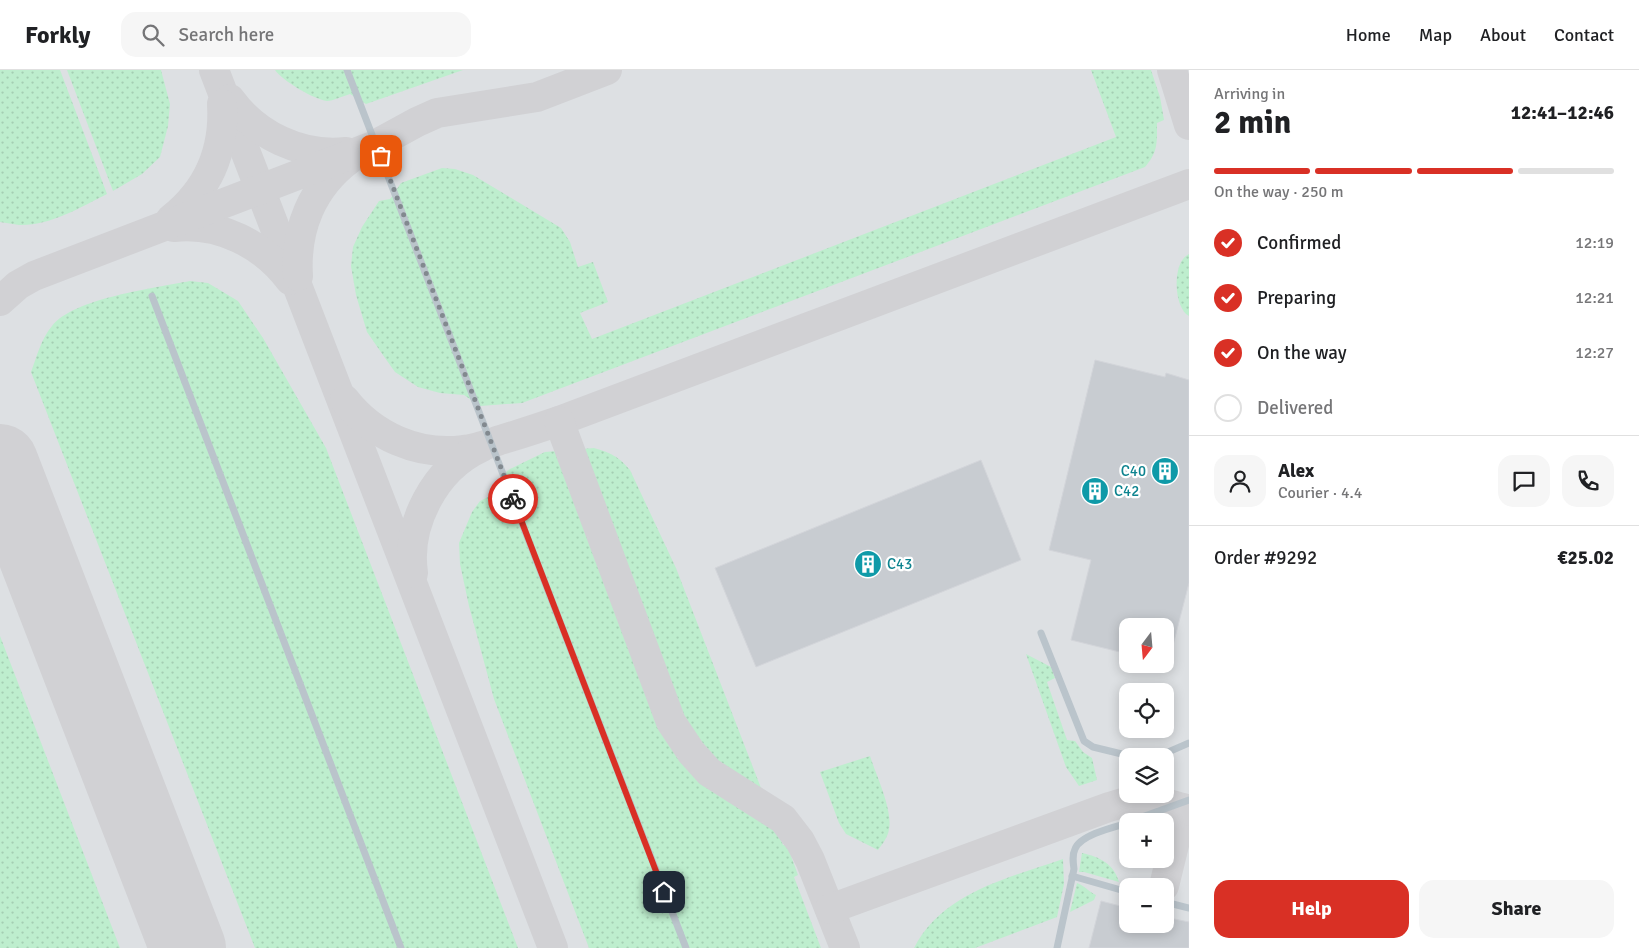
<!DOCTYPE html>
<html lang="en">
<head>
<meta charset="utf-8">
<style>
	body { margin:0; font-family:Signika,sans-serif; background:#f6f6f6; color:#202124; height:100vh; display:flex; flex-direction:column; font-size:19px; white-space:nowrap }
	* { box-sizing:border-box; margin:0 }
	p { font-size:16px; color:#757577 }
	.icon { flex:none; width:28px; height:28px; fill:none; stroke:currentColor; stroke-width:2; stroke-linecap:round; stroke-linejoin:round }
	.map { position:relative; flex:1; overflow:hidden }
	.details { display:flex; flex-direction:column; background:#fff; width:450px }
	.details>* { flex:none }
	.needle { width:32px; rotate:196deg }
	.buttons { position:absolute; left:1119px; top:548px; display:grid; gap:10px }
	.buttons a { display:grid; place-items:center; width:55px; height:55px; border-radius:10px; background:#fff; box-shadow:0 2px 12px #0003; font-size:25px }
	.pin { position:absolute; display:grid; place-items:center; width:42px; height:42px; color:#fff; margin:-21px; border-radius:10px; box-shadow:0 2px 8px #0006 }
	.courier { position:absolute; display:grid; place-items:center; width:50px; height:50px; margin:-25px; border:4px solid #d93025; border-radius:50%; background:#fff; color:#222; box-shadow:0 1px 6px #0007 }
	.summary em { font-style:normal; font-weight:700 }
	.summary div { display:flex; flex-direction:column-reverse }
	.summary { display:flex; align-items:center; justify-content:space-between; height:85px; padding:0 25px }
	h1 { font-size:32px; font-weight:700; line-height:38px }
	.bar { display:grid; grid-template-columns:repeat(4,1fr); gap:8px 5px; align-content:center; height:60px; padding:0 25px }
	.bar i { height:6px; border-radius:4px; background:#e0e0e0 }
	.bar .selected { background:#d93025 }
	.bar p { grid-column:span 4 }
	.line { display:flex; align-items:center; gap:12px; padding:0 25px; border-top:1px solid #e0e0e0 }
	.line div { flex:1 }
	.round { display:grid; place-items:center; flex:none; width:52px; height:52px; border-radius:15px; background:#f6f6f6 }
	ol { padding:0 25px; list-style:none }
	li { display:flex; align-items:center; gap:15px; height:55px }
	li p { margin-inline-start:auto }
	li .icon { padding:5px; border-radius:50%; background:#d93025; color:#fff; stroke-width:4 }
	li:last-child { color:#757577 }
	li i { width:28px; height:28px; border:2px solid #e0e0e0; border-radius:50% }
	.cta { display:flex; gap:10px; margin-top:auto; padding:10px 25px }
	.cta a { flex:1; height:58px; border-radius:15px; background:#d93025; color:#fff; font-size:20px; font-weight:700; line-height:58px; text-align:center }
	.cta a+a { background:#f6f6f6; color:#202124 }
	header { display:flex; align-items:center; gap:30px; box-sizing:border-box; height:70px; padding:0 25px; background:#fff; border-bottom:1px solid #e0e0e0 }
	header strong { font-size:24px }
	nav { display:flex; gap:28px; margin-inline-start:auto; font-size:18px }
	.search { width:350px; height:45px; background:#f6f6f6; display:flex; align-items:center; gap:12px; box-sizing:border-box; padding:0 18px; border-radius:15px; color:#757577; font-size:19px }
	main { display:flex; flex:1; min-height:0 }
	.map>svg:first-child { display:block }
	.airport { fill:#dde0e3; fill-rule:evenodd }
	.grass { fill:url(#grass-dots) }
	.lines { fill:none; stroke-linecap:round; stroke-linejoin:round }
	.taxiway { stroke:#d1d1d4; stroke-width:30 }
	.runway { stroke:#d1d1d4; stroke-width:76 }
	.building { fill:#c8ccd1; stroke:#d3d5da }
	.lane { stroke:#bac4cb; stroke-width:7 }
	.done { stroke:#82898f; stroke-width:5; stroke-dasharray:0 9 }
	.route { stroke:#d93025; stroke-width:6 }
	.labels { text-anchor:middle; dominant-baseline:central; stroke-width:4.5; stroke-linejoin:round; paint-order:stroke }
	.culture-label { font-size:15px; fill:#0d838f; stroke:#fff; text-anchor:start }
</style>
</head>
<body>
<header>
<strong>Forkly</strong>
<div class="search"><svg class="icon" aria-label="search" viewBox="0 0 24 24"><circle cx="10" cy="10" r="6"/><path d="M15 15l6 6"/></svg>Search here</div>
<nav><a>Home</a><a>Map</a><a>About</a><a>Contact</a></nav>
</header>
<main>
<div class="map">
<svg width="1189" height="878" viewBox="0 0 1189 878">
	<defs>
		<pattern id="grass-dots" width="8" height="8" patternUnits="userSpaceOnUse" patternTransform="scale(1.25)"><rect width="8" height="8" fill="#beeece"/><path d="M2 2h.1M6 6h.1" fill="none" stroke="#a5ceb3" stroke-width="1.8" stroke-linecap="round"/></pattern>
	</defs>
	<rect width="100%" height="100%" fill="#f1eeef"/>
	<path class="airport" d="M0,0H1189V878H0ZM1128,556H1165V594H1128ZM1128,621H1165V659H1128ZM1128,686H1165V724H1128ZM1128,751H1165V789H1128ZM1128,816H1165V854H1128Z"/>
	<g class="grass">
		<path d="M0,0H60L107,124C81,137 50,156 19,155C13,154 6,153 0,152Z"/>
		<path d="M67,0H161L170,34L168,56L160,87L142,104L113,121Z"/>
		<path d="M275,0H463L366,34L350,24C343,26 333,31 327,31C313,29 283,11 275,0Z"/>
		<path d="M1091,0H1151L1160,27L1164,50L1157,53C1157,73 1158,82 1145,97L522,333L480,336L464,325L440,323L418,317L395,302L385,288L367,262L356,225L351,196L353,177L362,157L379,131L390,129L401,113L442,98L455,99L473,105L561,158L570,172L578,197L593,192L608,232L580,243L592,269L1116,67Z"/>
		<path d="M1189,184V246C1174,239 1171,192 1189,184Z"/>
		<path d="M190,211L208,213L238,231L263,268L326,378L518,878H255L31,302C37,286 41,269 52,256C74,228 155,218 190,211Z"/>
		<path d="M594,378C611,383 618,386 630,400L676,498L783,775H787L798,805L794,807L821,878H589L494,629L469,536L460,494L459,473L472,442L480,431L502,420L506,402L510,399L545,382Z"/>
		<path d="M0,566L120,878H0Z"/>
		<path d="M1026,584L1051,597L1055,608L1047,612L1067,670L1075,671L1083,682L1092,688L1097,710L1079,716L1066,697Z"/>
		<path d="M870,686C876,705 893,740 889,759C888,767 883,773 878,780L846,764L839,753L820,702Z"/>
		<path d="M1082,783C1100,787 1114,794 1119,812L1084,802H1079Z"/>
		<path d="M1063,789L1064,814L1057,847L975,878H914C943,822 1009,808 1063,789Z"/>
		<path d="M1077,813C1085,816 1089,822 1096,825L1094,830L1070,842Z"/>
	</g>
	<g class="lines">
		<g class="taxiway">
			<path d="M214,0L553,878"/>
			<path d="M1172,0L1189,55"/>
			<path d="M230,29C256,65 301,87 346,82"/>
			<path d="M171,149C208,120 225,82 222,34"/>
			<path d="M174,157C219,152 263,174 290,210"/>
			<path d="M298,206C295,159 312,117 350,89"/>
			<path d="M0,231L18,215L34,206L373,76L417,52L437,43L537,27L607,0"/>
			<path d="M345,330C373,366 418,386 463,380C476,379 488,374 500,370C520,364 539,358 559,351L1189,114"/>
			<path d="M559,351L671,652L691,682L709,702L783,749L800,771L810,790L845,878"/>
			<path d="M413,503C406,454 435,399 480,378"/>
			<path d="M1164,816L1183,738"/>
			<path d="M830,839L1109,737C1117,735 1125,732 1133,730C1147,728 1176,735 1189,741"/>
		</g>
		<path class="runway" d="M0,392L188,878"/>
	</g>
	<g class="building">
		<path d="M1095,290L1165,307L1166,303L1189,310V513L1168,595L1165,594V556H1128V584L1071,570L1091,490L1049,480Z"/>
		<path d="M981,390L1021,490L756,597L715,498Z"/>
		<path d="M1101,831L1128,838V854H1165V847L1189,852V878H1089Z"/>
	</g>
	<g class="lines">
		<g class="lane">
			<path d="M347,0L686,878"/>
			<path d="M152,226L401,878"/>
			<path d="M1041,563L1084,671L1093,677L1130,686"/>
			<path d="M1159,686L1189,673"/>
			<path d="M1131,751L1189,730"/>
			<path d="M1072,806L1128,822"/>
			<path d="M1165,832L1189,838"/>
			<path d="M1057,878L1074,799C1073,792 1072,785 1075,779C1080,765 1114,757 1128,753"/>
		</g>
	</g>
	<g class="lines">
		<path class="done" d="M381,86L513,429"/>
		<path class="route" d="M513,429L664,822"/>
	</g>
	<defs>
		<g id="building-disc" transform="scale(1.4375)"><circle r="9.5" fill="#0f9aa8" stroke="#fff"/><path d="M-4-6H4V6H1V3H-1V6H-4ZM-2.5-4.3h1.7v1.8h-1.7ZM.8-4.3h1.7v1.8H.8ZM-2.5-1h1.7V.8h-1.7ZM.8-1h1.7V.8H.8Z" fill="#fff"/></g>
	</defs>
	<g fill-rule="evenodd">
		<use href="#building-disc" x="1165" y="401"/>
		<use href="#building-disc" x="1095" y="421"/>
		<use href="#building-disc" x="868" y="494"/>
	</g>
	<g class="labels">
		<g class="culture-label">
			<text x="1146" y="401" text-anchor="end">C40</text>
			<text x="1114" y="421">C42</text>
			<text x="887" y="494">C43</text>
		</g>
	</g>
</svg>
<div class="buttons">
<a><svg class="needle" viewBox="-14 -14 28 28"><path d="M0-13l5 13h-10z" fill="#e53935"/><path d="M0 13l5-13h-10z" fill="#757577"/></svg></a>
<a><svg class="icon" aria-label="locate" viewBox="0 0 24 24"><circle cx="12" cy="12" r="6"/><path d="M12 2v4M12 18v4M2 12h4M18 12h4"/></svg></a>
<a><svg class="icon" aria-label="layers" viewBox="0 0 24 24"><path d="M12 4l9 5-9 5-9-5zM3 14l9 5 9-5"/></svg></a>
<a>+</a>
<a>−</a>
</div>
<div class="pin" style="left:381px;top:86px;background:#ea580c"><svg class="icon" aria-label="bag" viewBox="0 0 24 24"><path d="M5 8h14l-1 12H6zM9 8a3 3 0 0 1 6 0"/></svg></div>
<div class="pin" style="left:664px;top:822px;background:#1f2937"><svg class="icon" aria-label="home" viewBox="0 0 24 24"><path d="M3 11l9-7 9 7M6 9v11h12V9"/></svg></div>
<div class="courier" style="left:513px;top:429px"><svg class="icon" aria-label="bike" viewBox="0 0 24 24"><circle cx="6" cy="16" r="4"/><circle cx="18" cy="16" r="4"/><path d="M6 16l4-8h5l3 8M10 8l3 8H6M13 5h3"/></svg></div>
</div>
<section class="details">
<div class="summary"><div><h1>2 min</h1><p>Arriving in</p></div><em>12:41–12:46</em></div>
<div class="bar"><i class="selected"></i><i class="selected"></i><i class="selected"></i><i></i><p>On the way · 250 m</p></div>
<ol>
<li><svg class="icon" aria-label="check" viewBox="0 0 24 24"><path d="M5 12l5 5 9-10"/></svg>Confirmed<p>12:19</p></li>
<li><svg class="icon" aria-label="check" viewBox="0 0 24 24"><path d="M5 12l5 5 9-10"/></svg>Preparing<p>12:21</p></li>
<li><svg class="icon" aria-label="check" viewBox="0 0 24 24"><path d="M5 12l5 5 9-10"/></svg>On the way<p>12:27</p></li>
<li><i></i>Delivered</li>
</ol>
<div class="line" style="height:90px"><a class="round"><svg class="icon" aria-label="person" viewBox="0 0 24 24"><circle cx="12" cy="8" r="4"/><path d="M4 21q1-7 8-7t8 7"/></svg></a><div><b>Alex</b><p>Courier · 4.4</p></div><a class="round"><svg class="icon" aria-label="chat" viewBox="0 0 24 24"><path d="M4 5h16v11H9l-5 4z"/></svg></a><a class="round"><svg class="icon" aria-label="phone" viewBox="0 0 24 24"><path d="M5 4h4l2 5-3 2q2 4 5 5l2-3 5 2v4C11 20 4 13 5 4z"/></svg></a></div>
<div class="line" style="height:65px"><div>Order #9292</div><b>€25.02</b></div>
<div class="cta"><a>Help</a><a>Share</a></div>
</section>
</main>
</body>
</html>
